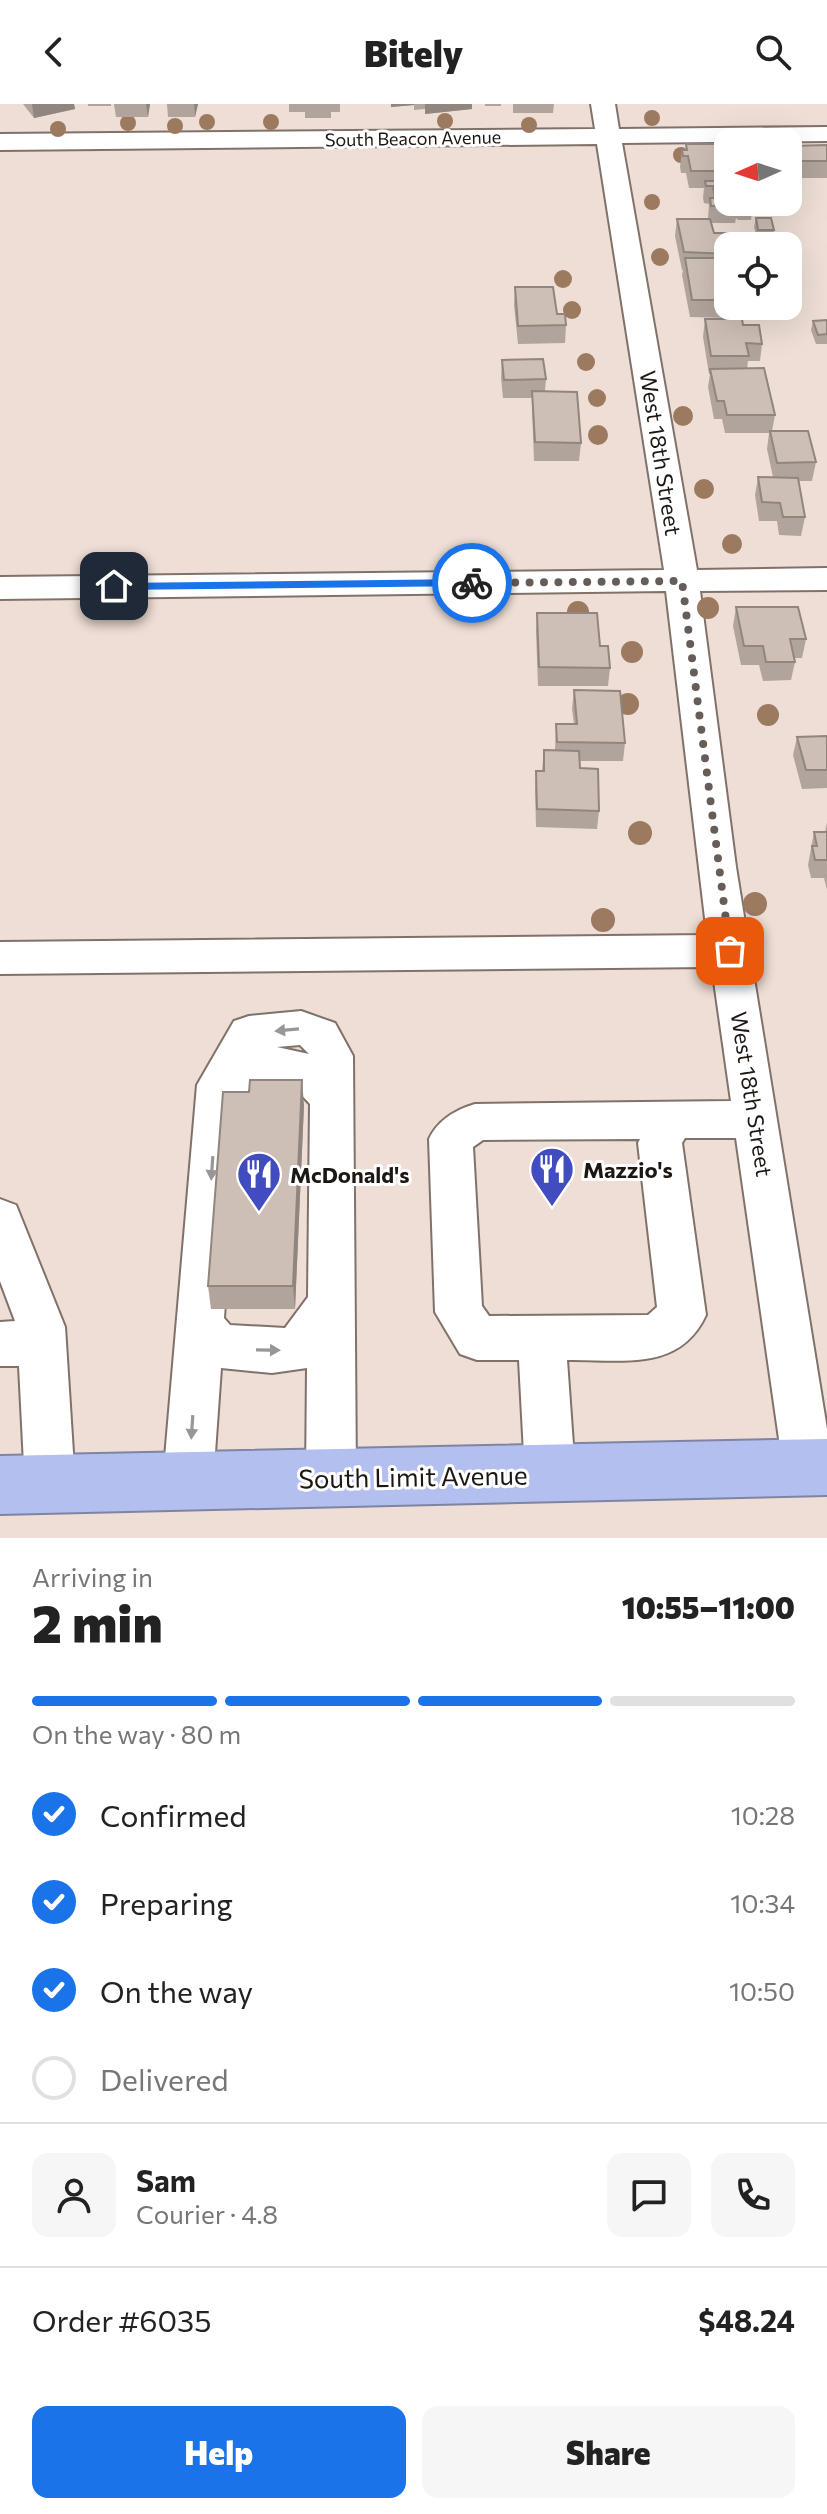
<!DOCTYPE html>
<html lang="en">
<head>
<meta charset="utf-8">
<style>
	body { margin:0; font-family:Commissioner,sans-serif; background:#f6f6f6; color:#222; height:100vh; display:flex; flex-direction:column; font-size:30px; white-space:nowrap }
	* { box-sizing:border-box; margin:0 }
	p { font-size:26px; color:#767676 }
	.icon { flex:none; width:44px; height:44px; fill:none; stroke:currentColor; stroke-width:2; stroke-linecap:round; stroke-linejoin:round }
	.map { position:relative; height:1434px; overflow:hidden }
	.side { display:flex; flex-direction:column; background:#fff; flex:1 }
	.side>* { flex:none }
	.needle { width:52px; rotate:267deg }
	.tools { position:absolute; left:714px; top:24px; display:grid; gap:16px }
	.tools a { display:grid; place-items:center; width:88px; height:88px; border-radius:16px; background:#fff; box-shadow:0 8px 32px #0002; font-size:40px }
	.pin { position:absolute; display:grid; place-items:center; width:68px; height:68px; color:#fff; margin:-34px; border-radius:16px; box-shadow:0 4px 12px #0006 }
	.courier { position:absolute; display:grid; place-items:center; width:80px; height:80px; margin:-40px; border:6px solid #1a73e8; border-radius:50%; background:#fff; color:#222; box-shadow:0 2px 10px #0007 }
	.summary em { font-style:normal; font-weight:800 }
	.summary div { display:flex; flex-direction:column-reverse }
	.summary { display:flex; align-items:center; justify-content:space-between; height:136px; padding:0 32px }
	h1 { font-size:52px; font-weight:800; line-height:60px }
	.bar { display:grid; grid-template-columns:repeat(4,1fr); gap:12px 8px; align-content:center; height:96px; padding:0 32px }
	.bar i { height:10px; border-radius:6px; background:#e0e0e0 }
	.bar .selected { background:#1a73e8 }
	.bar p { grid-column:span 4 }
	.line { display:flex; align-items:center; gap:20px; padding:0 32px; border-top:2px solid #e0e0e0 }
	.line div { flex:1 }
	.round { display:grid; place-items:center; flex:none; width:84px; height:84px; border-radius:16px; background:#f6f6f6 }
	ol { padding:0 32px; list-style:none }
	li { display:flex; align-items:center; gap:24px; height:88px }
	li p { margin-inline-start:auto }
	li .icon { padding:8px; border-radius:50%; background:#1a73e8; color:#fff; stroke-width:4 }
	li:last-child { color:#767676 }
	li i { width:44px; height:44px; border:4px solid #e0e0e0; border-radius:50% }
	.button { display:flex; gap:16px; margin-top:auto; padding:16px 32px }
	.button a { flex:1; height:92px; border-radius:16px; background:#1a73e8; color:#fff; font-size:32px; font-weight:800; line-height:92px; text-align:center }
	.button a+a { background:#f6f6f6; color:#222 }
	header { display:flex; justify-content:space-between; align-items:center; height:104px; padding:0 32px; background:#fff; font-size:36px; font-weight:800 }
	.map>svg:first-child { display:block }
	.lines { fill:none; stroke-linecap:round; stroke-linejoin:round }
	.minor-casing { stroke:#80726a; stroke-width:4 }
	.highway-casing { stroke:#7e84a2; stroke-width:4 }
	.minor { fill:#fff; fill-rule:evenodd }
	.highway { fill:#b2bfef; fill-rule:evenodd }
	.tree { fill:#9c7a60 }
	.wall { fill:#b1a49d }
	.shaded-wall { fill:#90867f }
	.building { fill:#cebfb6; stroke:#90867f; stroke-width:2 }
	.oneway { fill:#999795 }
	.route { fill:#1a73e8 }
	.done { stroke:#665d58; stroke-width:8; stroke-dasharray:0 14.4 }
	.labels { text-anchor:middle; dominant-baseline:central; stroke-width:6; stroke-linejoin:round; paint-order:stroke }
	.far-street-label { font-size:18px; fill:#1d1714; stroke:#fff }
	.street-label { font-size:22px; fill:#1d1714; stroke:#fff }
	.poi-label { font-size:22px; font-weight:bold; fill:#1d1714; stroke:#fff; text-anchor:start }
	.near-street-label { font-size:26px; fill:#1d1714; stroke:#fff }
</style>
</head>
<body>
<header><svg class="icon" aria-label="back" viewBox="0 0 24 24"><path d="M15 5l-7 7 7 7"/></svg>Bitely<svg class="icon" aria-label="search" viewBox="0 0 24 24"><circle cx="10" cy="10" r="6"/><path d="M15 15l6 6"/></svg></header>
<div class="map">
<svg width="827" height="1434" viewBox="0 0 827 1434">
	<rect width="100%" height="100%" fill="#eeded5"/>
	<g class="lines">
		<g class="minor-casing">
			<g id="minor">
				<path d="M591,0H615L619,25L827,23V37L622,39L697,466L827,464V486L700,487L736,763L827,1325V1377L808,1387L790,1380L783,1363L736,1034H685L682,1039L706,1211C679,1269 621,1255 567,1256L575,1369L568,1386L550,1394L532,1386L525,1369L519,1256H477L460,1250L435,1208L429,1035C438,1016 455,1006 475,1000L731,997L712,863L0,870V838L707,831L666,487L0,495V473L664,466L597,40L0,46V30L595,25ZM640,1035L638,1039L657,1203L648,1211L489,1212L482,1202L473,1043L483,1036Z"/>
				<path d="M301,907L335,919L353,952L356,1374L349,1391L331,1399L313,1391L306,1374L307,1264L272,1269L221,1264L213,1377L206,1394L188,1402L170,1394L163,1377L197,981L234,917L249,912ZM300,941L309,950L277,943ZM271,978L291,980L310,1000L308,1193L285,1224L230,1221L224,1214L237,1019L242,994L254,979Z"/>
				<path d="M0,1095L16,1101L65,1223L75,1380L68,1397L50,1405L32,1397L25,1380L19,1262H0V1218L15,1217L0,1177Z"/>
			</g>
		</g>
		<g class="highway-casing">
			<path id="highway" d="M827,1335V1391L0,1410V1352Z"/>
		</g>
		<use href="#minor" class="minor"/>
		<use href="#highway" class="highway"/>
	</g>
	<g class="tree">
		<circle cx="652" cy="14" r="8"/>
		<circle cx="445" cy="17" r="8"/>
		<circle cx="207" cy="18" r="8"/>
		<circle cx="271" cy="18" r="8"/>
		<circle cx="128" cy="19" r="8"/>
		<circle cx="529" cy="21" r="8"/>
		<circle cx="175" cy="22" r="8"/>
		<circle cx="58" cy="25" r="8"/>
		<circle cx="681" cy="51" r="8"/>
		<circle cx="652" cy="98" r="8"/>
		<circle cx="660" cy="153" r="9"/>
		<circle cx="563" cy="175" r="9"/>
		<circle cx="572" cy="206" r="9"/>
		<circle cx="586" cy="258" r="9"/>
		<circle cx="597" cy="294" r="9"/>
		<circle cx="683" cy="312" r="10"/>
		<circle cx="598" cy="331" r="10"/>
		<circle cx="704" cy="385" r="10"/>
		<circle cx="732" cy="440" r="10"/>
		<circle cx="708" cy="504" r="11"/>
		<circle cx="578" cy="508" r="11"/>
		<circle cx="632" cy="548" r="11"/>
		<circle cx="628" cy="600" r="11"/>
		<circle cx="768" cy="611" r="11"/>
		<circle cx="640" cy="729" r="12"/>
		<circle cx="755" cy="800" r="12"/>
		<circle cx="603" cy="816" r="12"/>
	</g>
	<g class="wall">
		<path d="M23,0H74L75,5L34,14Z"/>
		<rect x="88" y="0" width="23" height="2"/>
		<path d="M114,0H150L148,13H116Z"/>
		<path d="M167,0H198L195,13H168Z"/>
		<path d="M289,0H340V8H331V14H305V8H289Z"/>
		<path d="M391,0H472V5L425,10V5L414,6V1L391,3Z"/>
		<rect x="485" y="0" width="16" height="2"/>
		<path d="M513,0H554L553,9H513Z"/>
		<path d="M686,40H728V98H753L751,116H738L736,114L735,119H711L714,129L728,142V202H733L731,214L690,213L682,171L683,166H682L675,132L677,115H708L709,100L704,99L703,94L704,84H689L686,69H681L680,63L682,46H685Z"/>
		<path d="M827,41V74H792L788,62L790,42Z"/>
		<path d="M756,114L774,126L773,135H757L754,123Z"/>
		<path d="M515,183L557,210L566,221L565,239L518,240L514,201Z"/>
		<path d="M761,202H786L785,210L763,209Z"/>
		<path d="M705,215L743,221L762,240L760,257H748L747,265L775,311L772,327L816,358L812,377H798L805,413L801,432L779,431L777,417H759L755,391L758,373H773L767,345L769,329H725L722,315H714L708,283L710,270H709L703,233Z"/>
		<path d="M827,216V240H816L811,226L813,217Z"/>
		<path d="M502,256L546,275L545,287L581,339L579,357H534L532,305V294H503L501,274Z"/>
		<path d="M736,503L806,535L802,554H794L795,558L791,576L763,577L759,561H741L733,522Z"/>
		<path d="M537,509L600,542L610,564L608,582H538L536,527Z"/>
		<path d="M574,586L625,639L623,657H580V664L599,707L597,725L536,723L535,685L536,667H542L544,646H555L556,620H574L572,605Z"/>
		<path d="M827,632V684L802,685L793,651L797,633Z"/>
		<path d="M827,718V786L824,774H811L808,761L814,728H825Z"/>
		<path d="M304,1001L295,1205H211L208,1182Z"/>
	</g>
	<g class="shaded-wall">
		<path d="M32,0H74L75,5L34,14Z"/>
		<path d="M146,0H150L148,13Z"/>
		<path d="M194,0H198L195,13Z"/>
		<path d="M391,0H414V1L391,3Z"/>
		<path d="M425,0H472V5L425,10Z"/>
		<path d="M302,976L304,1001L295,1205L293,1182Z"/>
	</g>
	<g class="building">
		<path d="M686,40H728V67H691L688,52H683L682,46H687Z"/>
		<path d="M827,41V57H795L790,42Z"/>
		<path d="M705,77H728V98H737L738,102H711L710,94H715L713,82H706Z"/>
		<path d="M756,114H771L774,126H758Z"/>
		<path d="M677,115H710L714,129H741L744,142H728V150L684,148Z"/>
		<path d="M685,154H725L728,169V196H692Z"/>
		<path d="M515,183H553L557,210H565L566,221L518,222Z"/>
		<path d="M705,215H742L743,221H759L762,240L746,239L749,252H711Z"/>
		<path d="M827,216V230L818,231L813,217Z"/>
		<path d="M543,255L546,275L504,276L502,256Z"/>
		<path d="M764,264L775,311H727L724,297H717L710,265Z"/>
		<path d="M532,287L577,288L581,339L535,338Z"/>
		<path d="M770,327H808L816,358L777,359Z"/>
		<path d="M758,373L798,374L805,413H783L780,399L762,398Z"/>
		<path d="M736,503H798L806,535H790L795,558H766L763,542H744Z"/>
		<path d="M537,509H597L600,542H608L610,564L539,563Z"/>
		<path d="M574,586L620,587L625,639L557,638L556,620H577Z"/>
		<path d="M827,632V666H806L797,633Z"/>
		<path d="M544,646L579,647L580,664L598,665L599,707L537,705L536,667H544Z"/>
		<path d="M814,728H827V756H815L812,742H817Z"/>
		<path d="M250,976H302L293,1182H208L223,988H249Z"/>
	</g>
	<defs><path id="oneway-solid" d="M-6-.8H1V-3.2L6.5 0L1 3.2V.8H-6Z" transform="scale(2)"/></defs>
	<g class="oneway">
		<use href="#oneway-solid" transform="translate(287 926) rotate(175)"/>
		<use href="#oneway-solid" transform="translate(212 1064) rotate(94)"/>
		<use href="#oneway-solid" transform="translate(268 1246) rotate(1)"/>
		<use href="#oneway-solid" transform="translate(192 1323) rotate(94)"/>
	</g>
	<path class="route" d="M472,475L476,476V482L114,486L108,482L114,479Z"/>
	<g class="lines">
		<path class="done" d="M472,479L682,477L730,847"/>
	</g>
	<defs>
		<g id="restaurant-pin" transform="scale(2.3)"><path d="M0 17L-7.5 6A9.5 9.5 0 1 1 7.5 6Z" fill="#424cc1" stroke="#fff"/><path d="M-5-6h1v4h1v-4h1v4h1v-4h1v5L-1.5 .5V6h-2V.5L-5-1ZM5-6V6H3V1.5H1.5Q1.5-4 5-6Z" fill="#fff"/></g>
	</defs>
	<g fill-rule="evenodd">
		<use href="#restaurant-pin" x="552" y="1065"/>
		<use href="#restaurant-pin" x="259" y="1070"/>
	</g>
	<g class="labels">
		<g class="far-street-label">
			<text transform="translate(413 34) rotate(-1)">South Beacon Avenue</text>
		</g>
		<g class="street-label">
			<text transform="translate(661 349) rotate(81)">West 18th Street</text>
			<text transform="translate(752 990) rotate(81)">West 18th Street</text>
		</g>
		<g class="poi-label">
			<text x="583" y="1065">Mazzio's</text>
			<text x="290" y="1070">McDonald's</text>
		</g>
		<g class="near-street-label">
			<text transform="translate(413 1372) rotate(-1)">South Limit Avenue</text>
		</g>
	</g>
</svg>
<div class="tools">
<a><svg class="needle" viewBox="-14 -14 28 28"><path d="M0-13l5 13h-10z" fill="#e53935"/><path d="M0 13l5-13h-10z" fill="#767676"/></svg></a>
<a><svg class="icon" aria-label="locate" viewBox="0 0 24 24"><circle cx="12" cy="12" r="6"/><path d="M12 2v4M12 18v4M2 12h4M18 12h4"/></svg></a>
</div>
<div class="pin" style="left:730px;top:847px;background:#ea580c"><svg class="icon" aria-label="bag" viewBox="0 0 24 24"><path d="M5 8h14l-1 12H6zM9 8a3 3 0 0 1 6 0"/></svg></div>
<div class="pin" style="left:114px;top:482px;background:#1f2937"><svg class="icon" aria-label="home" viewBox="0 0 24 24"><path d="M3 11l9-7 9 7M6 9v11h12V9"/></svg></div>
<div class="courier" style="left:472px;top:479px"><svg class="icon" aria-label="bike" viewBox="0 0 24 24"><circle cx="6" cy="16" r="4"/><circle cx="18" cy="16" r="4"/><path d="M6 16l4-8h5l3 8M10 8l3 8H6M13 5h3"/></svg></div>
</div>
<section class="side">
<div class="summary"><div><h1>2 min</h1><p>Arriving in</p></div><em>10:55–11:00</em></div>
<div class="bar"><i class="selected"></i><i class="selected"></i><i class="selected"></i><i></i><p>On the way · 80 m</p></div>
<ol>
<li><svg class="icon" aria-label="check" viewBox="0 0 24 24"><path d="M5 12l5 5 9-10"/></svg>Confirmed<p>10:28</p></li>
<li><svg class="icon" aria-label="check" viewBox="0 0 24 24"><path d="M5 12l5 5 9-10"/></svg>Preparing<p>10:34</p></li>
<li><svg class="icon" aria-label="check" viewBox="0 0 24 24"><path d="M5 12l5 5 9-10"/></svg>On the way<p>10:50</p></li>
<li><i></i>Delivered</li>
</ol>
<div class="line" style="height:144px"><a class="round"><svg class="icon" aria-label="person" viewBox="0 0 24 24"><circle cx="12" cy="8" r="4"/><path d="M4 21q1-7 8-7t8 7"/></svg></a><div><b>Sam</b><p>Courier · 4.8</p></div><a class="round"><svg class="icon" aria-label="chat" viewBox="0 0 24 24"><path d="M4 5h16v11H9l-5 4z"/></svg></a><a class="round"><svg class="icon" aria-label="phone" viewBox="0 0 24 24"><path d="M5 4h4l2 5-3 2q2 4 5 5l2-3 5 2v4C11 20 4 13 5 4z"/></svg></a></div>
<div class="line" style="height:104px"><div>Order #6035</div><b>$48.24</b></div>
<div class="button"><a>Help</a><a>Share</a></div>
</section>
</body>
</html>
